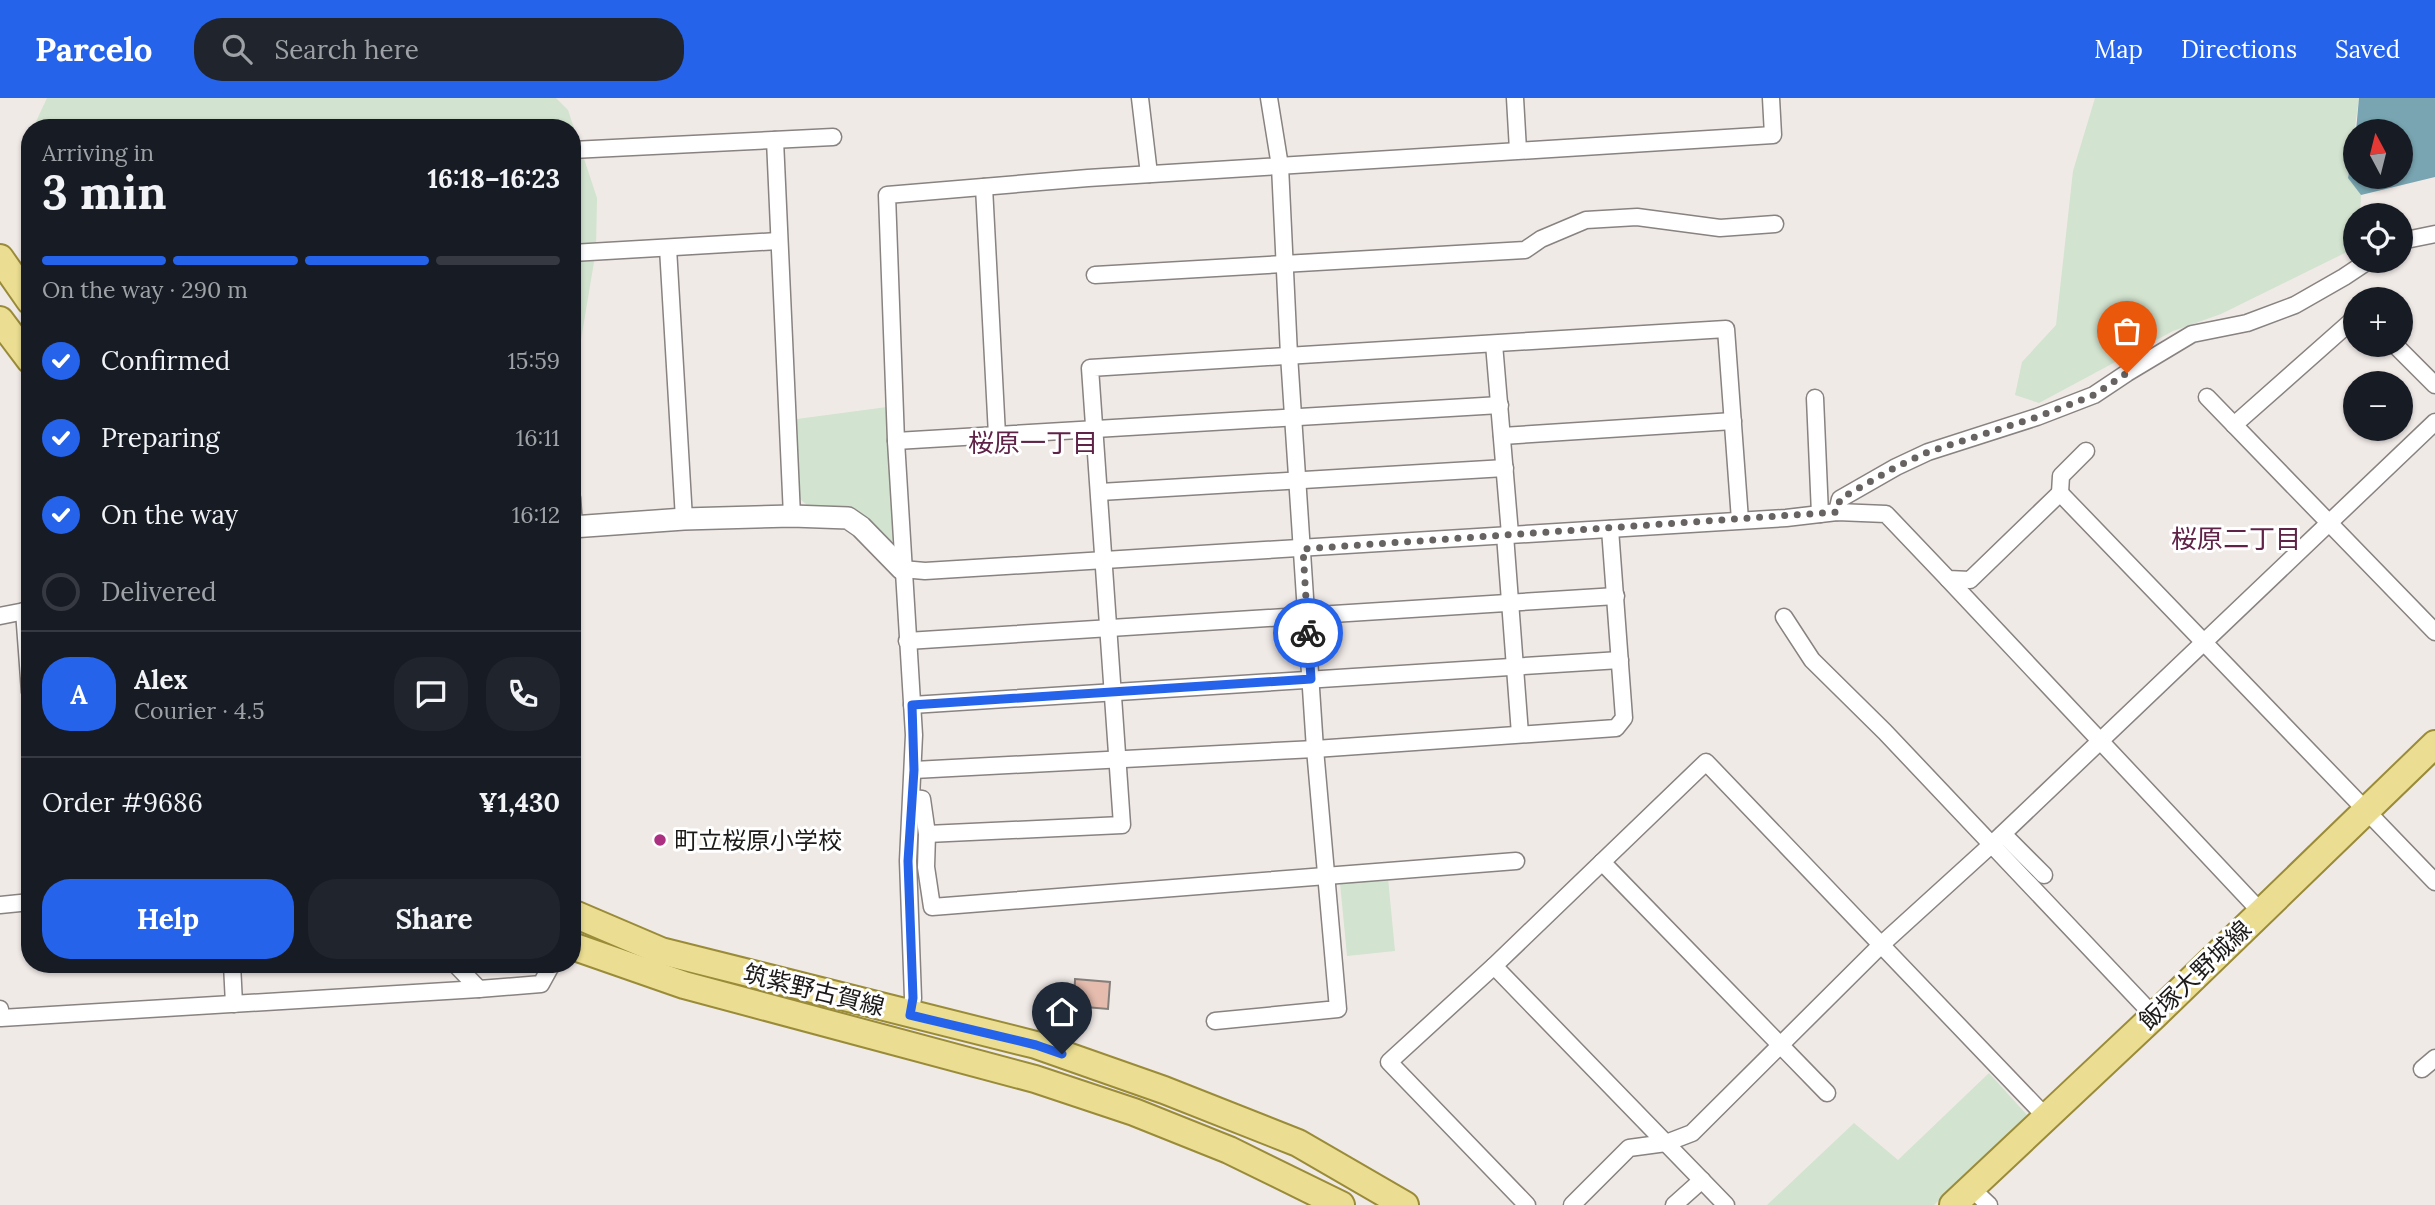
<!DOCTYPE html>
<html lang="en">
<head>
<meta charset="utf-8">
<style>
	body { margin:0; font-family:Lora,"Noto Sans JP",serif; background:#20242c; color:#f1f3f6; height:100vh; display:flex; flex-direction:column; font-size:26px; white-space:nowrap }
	* { box-sizing:border-box; margin:0 }
	p { font-size:23px; color:#9ea1a6 }
	.icon { flex:none; width:38px; height:38px; fill:none; stroke:currentColor; stroke-width:2; stroke-linecap:round; stroke-linejoin:round }
	.map { position:relative; flex:1; overflow:hidden }
	.drawer { position:absolute; left:21px; top:21px; width:560px; height:854px; display:flex; flex-direction:column; background:#171b24; border-radius:28px; box-shadow:0 2px 5px #0004 }
	.drawer>* { flex:none }
	.needle { width:46px; rotate:353deg }
	.fabs { position:absolute; left:2343px; top:21px; display:grid; gap:14px }
	.fabs a { display:grid; place-items:center; width:70px; height:70px; border-radius:50%; background:#171b24; box-shadow:0 2px 5px #0004; font-size:35px }
	.pin { position:absolute; display:grid; place-items:center; width:60px; height:60px; color:#fff; margin:-72px -30px; border-radius:50% 50% 50% 0; rotate:-45deg; box-shadow:0 0 7px #0007 }
	.pin .icon { rotate:45deg }
	.courier { position:absolute; display:grid; place-items:center; width:70px; height:70px; margin:-35px; border:5px solid #2563eb; border-radius:50%; background:#fff; color:#222; box-shadow:0 2px 9px #0007 }
	.overview em { font-style:normal; font-weight:800 }
	.overview div { display:flex; flex-direction:column-reverse }
	.overview { display:flex; align-items:center; justify-content:space-between; height:119px; padding:0 21px }
	h1 { font-size:46px; font-weight:800; line-height:52px }
	.bar { display:grid; grid-template-columns:repeat(4,1fr); gap:10px 7px; align-content:center; height:84px; padding:0 21px }
	.bar i { height:9px; border-radius:5px; background:#363941 }
	.bar .current { background:#2563eb }
	.bar p { grid-column:span 4 }
	.line { display:flex; align-items:center; gap:18px; padding:0 21px; border-top:2px solid #363941 }
	.line div { flex:1 }
	.round { display:grid; place-items:center; flex:none; width:74px; height:74px; border-radius:28px; background:#20242c }
	ol { padding:0 21px; list-style:none }
	li { display:flex; align-items:center; gap:21px; height:77px }
	li p { margin-inline-start:auto }
	li .icon { padding:7px; border-radius:50%; background:#2563eb; color:#fff; stroke-width:4 }
	li:last-child { color:#9ea1a6 }
	li i { width:38px; height:38px; border:4px solid #363941; border-radius:50% }
	.action { display:flex; gap:14px; margin-top:auto; padding:14px 21px }
	.action a { flex:1; height:80px; border-radius:28px; background:#2563eb; color:#fff; font-size:28px; font-weight:800; line-height:80px; text-align:center }
	.action a+a { background:#20242c; color:#f1f3f6 }
	header { display:flex; align-items:center; gap:42px; box-sizing:border-box; height:98px; padding:0 35px; background:#2563eb; color:#fff }
	header strong { font-size:33px }
	nav { display:flex; gap:38px; margin-inline-start:auto; font-size:24px }
	.search { width:490px; height:63px; background:#20242c; display:flex; align-items:center; gap:18px; box-sizing:border-box; padding:0 24px; border-radius:28px; color:#9ea1a6; font-size:26px }
	.map>svg:first-child { display:block }
	.green { fill:#d2e3cf }
	.water { fill:#78a5b1 }
	.building { fill:#e5bcae; stroke:#857f7c; stroke-width:2 }
	.lines { fill:none; stroke-linecap:round; stroke-linejoin:round }
	.minor-casing { stroke:#888280; stroke-width:19 }
	.tertiary-casing { stroke:#888280; stroke-width:24 }
	.primary-casing { stroke:#9a8b39; stroke-width:30 }
	.minor { stroke:#fff; stroke-width:16 }
	.tertiary { stroke:#fff; stroke-width:21 }
	.primary { stroke:#ebde92; stroke-width:26 }
	.done { stroke:#676362; stroke-width:7; stroke-dasharray:0 12.6 }
	.route { stroke:#2563eb; stroke-width:9 }
	.poi-dot { fill:#ac3081; stroke:#fff; stroke-width:2.5 }
	.labels { text-anchor:middle; dominant-baseline:central; stroke-width:6; stroke-linejoin:round; paint-order:stroke }
	.poi-label { font-size:24px; fill:#1d1b1a; stroke:#fff; text-anchor:start }
	.street-label { font-size:24px; fill:#1d1b1a; stroke:#fff }
	.neighbourhood-label { font-size:26px; fill:#5f2348; stroke:#fff }
</style>
</head>
<body>
<header>
<strong>Parcelo</strong>
<div class="search"><svg class="icon" aria-label="search" viewBox="0 0 24 24"><circle cx="10" cy="10" r="6"/><path d="M15 15l6 6"/></svg>Search here</div>
<nav><a>Map</a><a>Directions</a><a>Saved</a></nav>
</header>
<div class="map">
<svg width="2435" height="1107" viewBox="0 0 2435 1107">
	<rect width="100%" height="100%" fill="#f0eae7"/>
	<g class="green">
		<path d="M47,0H556L568,12L597,100L596,152L573,290L572,291V30H33Z"/>
		<path d="M2095,0H2359L2348,79L2361,97L2360,117H2356L2355,150L2221,216L2173,233L2039,305L2015,297L2022,264L2056,227L2073,73Z"/>
		<path d="M30,36V144C23,107 14,72 30,36Z"/>
		<path d="M887,309L894,443H886L847,410L808,408L799,400L797,321Z"/>
		<path d="M1388,780L1395,853L1347,858L1340,785Z"/>
		<path d="M1989,975L2027,1017L1934,1107H1767L1854,1025L1898,1062Z"/>
	</g>
	<path class="water" d="M2359,0H2435V79L2361,97L2348,80L2355,37L2356,79H2401V33H2356Z"/>
	<path class="building" d="M1075,881L1110,884L1108,911L1074,908Z"/>
	<g class="lines">
		<g class="minor-casing">
			<g id="minor">
				<path d="M1140,0L1149,76"/>
				<path d="M1515,0L1518,52"/>
				<path d="M775,42L792,418"/>
				<path d="M572,52L833,39"/>
				<path d="M984,89L997,337"/>
				<path d="M2401,143L2435,136"/>
				<path d="M668,150L684,421"/>
				<path d="M572,155L778,143"/>
				<path d="M1095,177L1525,152L1541,141L1586,122L1637,119L1720,130L1775,126"/>
				<path d="M1494,246L1510,436"/>
				<path d="M2395,247L2435,287"/>
				<path d="M2207,299L2435,534"/>
				<path d="M1815,300L1820,416"/>
				<path d="M2234,327L2356,219"/>
				<path d="M1502,338L1733,323"/>
				<path d="M896,343L1500,307"/>
				<path d="M1100,394L1505,370"/>
				<path d="M2060,395L2061,378L2086,353"/>
				<path d="M572,400L574,429"/>
				<path d="M1837,414L1840,401L1896,369L1928,354L2037,319L2094,297L2127,275L2192,236L2247,225L2295,207L2344,179L2368,163"/>
				<path d="M1505,437L1520,636"/>
				<path d="M902,471L925,473L1786,420L1837,414L1886,416L1948,481L1970,482L2060,395L2435,784"/>
				<path d="M1948,481L2261,814"/>
				<path d="M24,513L30,594"/>
				<path d="M0,518L30,512"/>
				<path d="M1784,519L1812,562L1885,634L2154,918"/>
				<path d="M907,543L1616,498"/>
				<path d="M912,607L1620,562"/>
				<path d="M914,672L1315,651L1616,630L1624,620L1610,431"/>
				<path d="M912,700L922,701L927,736L926,769L932,809L1516,763"/>
				<path d="M927,736L1122,727L1090,270L1726,231L1740,422"/>
				<path d="M2003,736L2044,777"/>
				<path d="M1602,764L1827,995"/>
				<path d="M0,807L30,804"/>
				<path d="M232,866L234,906"/>
				<path d="M455,866L479,891"/>
				<path d="M1494,868L1726,1107"/>
				<path d="M0,911L1,920L479,891L541,886L552,866"/>
				<path d="M910,917L913,900L908,763L914,637L896,343L887,97L1088,80L1773,37L1771,0"/>
				<path d="M1215,923L1338,911L1315,651L1289,257L1280,68L1269,0"/>
				<path d="M2422,971L2435,960"/>
				<path d="M1971,1090L1989,1107"/>
				<path d="M1527,1107L1389,964L1494,868L1706,664L2046,1019"/>
				<path d="M1572,1107L1629,1050L1666,1045L1692,1035L1882,846L1991,747L2435,324"/>
				<path d="M1674,1107L1702,1082"/>
			</g>
		</g>
		<g class="tertiary-casing">
			<path id="tertiary" d="M572,429L684,421L792,418L848,420L861,429L902,471"/>
		</g>
		<g class="primary-casing">
			<g id="primary">
				<path d="M0,160L30,203"/>
				<path d="M0,222L30,262"/>
				<path d="M572,815L661,853L1036,947L1164,992L1298,1045L1405,1107"/>
				<path d="M572,848L684,887L1035,981L1134,1014L1229,1052L1341,1107"/>
				<path d="M1953,1107L2154,918L2435,646"/>
			</g>
		</g>
		<use href="#minor" class="minor"/>
		<use href="#tertiary" class="tertiary"/>
		<use href="#primary" class="primary"/>
	</g>
	<g class="lines">
		<path class="done" d="M1308,535L1303,451L1837,414L1840,401L1896,369L1928,354L2037,319L2094,297L2127,275"/>
		<path class="route" d="M1062,956L1036,947L910,917L913,900L908,763L914,672L912,607L1311,581L1308,535"/>
	</g>
	<circle class="poi-dot" cx="660" cy="742" r="7"/>
	<g class="labels">
		<g class="poi-label">
			<text x="674" y="742">町立桜原小学校</text>
		</g>
		<g class="street-label">
			<text transform="translate(2195 877) rotate(-44)">飯塚大野城線</text>
			<text transform="translate(814 892) rotate(14)">筑紫野古賀線</text>
		</g>
		<g class="neighbourhood-label">
			<text x="1033" y="344">桜原一丁目</text>
			<text x="2236" y="440">桜原二丁目</text>
		</g>
	</g>
</svg>
<div class="fabs">
<a><svg class="needle" viewBox="-14 -14 28 28"><path d="M0-13l5 13h-10z" fill="#e53935"/><path d="M0 13l5-13h-10z" fill="#9ea1a6"/></svg></a>
<a><svg class="icon" aria-label="locate" viewBox="0 0 24 24"><circle cx="12" cy="12" r="6"/><path d="M12 2v4M12 18v4M2 12h4M18 12h4"/></svg></a>
<a>+</a>
<a>−</a>
</div>
<div class="pin" style="left:2127px;top:275px;background:#ea580c"><svg class="icon" aria-label="bag" viewBox="0 0 24 24"><path d="M5 8h14l-1 12H6zM9 8a3 3 0 0 1 6 0"/></svg></div>
<div class="pin" style="left:1062px;top:956px;background:#1f2937"><svg class="icon" aria-label="home" viewBox="0 0 24 24"><path d="M3 11l9-7 9 7M6 9v11h12V9"/></svg></div>
<div class="courier" style="left:1308px;top:535px"><svg class="icon" aria-label="bike" viewBox="0 0 24 24"><circle cx="6" cy="16" r="4"/><circle cx="18" cy="16" r="4"/><path d="M6 16l4-8h5l3 8M10 8l3 8H6M13 5h3"/></svg></div>
<section class="drawer">
<div class="overview"><div><h1>3 min</h1><p>Arriving in</p></div><em>16:18–16:23</em></div>
<div class="bar"><i class="current"></i><i class="current"></i><i class="current"></i><i></i><p>On the way · 290 m</p></div>
<ol>
<li><svg class="icon" aria-label="check" viewBox="0 0 24 24"><path d="M5 12l5 5 9-10"/></svg>Confirmed<p>15:59</p></li>
<li><svg class="icon" aria-label="check" viewBox="0 0 24 24"><path d="M5 12l5 5 9-10"/></svg>Preparing<p>16:11</p></li>
<li><svg class="icon" aria-label="check" viewBox="0 0 24 24"><path d="M5 12l5 5 9-10"/></svg>On the way<p>16:12</p></li>
<li><i></i>Delivered</li>
</ol>
<div class="line" style="height:126px"><b class="round" style="background:#2563eb;color:#fff">A</b><div><b>Alex</b><p>Courier · 4.5</p></div><a class="round"><svg class="icon" aria-label="chat" viewBox="0 0 24 24"><path d="M4 5h16v11H9l-5 4z"/></svg></a><a class="round"><svg class="icon" aria-label="phone" viewBox="0 0 24 24"><path d="M5 4h4l2 5-3 2q2 4 5 5l2-3 5 2v4C11 20 4 13 5 4z"/></svg></a></div>
<div class="line" style="height:91px"><div>Order #9686</div><b>¥1,430</b></div>
<div class="action"><a>Help</a><a>Share</a></div>
</section>
</div>
</body>
</html>
